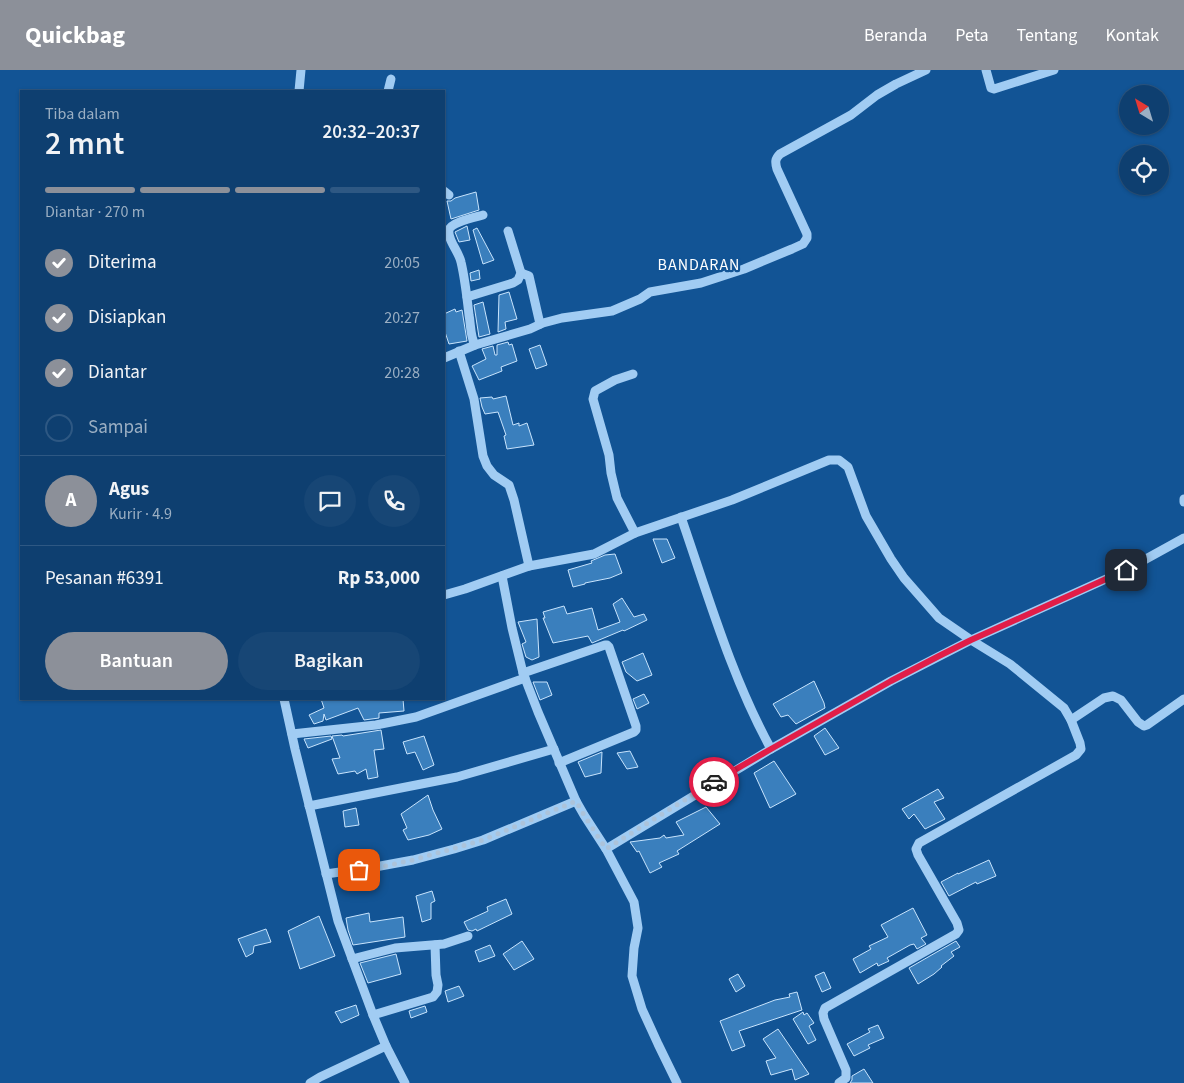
<!DOCTYPE html>
<html lang="id">
<head>
<meta charset="utf-8">
<style>
	body { margin:0; font-family:"Source Sans 3",sans-serif; background:#174675; color:#f1f3f6; height:100vh; display:flex; flex-direction:column; font-size:19px; white-space:nowrap }
	* { box-sizing:border-box; margin:0 }
	p { font-size:16px; color:#9bafc3 }
	.icon { flex:none; width:28px; height:28px; fill:none; stroke:currentColor; stroke-width:2; stroke-linecap:round; stroke-linejoin:round }
	.map { position:relative; flex:1; overflow:hidden }
	.details { position:absolute; left:20px; top:20px; width:425px; height:610px; display:flex; flex-direction:column; background:#0e3f70; border-radius:0px; box-shadow:0 1px 4px #0004,0 0 0 1px #2e5883 }
	.details>* { flex:none }
	.needle { width:32px; rotate:322deg }
	.controls { position:absolute; left:1119px; top:15px; display:grid; gap:10px }
	.controls a { display:grid; place-items:center; width:50px; height:50px; border-radius:50%; background:#0e3f70; box-shadow:0 1px 4px #0004,0 0 0 1px #2e5883; font-size:25px }
	.pin { position:absolute; display:grid; place-items:center; width:42px; height:42px; color:#fff; margin:-21px; border-radius:10px; box-shadow:0 2px 8px #0006 }
	.courier { position:absolute; display:grid; place-items:center; width:50px; height:50px; margin:-25px; border:4px solid #e11d48; border-radius:50%; background:#fff; color:#222; box-shadow:0 1px 6px #0007 }
	.head em { font-style:normal; font-weight:600 }
	.head div { display:flex; flex-direction:column-reverse }
	.head { display:flex; align-items:center; justify-content:space-between; height:85px; padding:0 25px }
	h1 { font-size:32px; font-weight:600; line-height:38px }
	.bar { display:grid; grid-template-columns:repeat(4,1fr); gap:8px 5px; align-content:center; height:60px; padding:0 25px }
	.bar i { height:6px; border-radius:4px; background:#2e5883 }
	.bar .selected { background:#8c9099 }
	.bar p { grid-column:span 4 }
	.line { display:flex; align-items:center; gap:12px; padding:0 25px; border-top:1px solid #2e5883 }
	.line div { flex:1 }
	.round { display:grid; place-items:center; flex:none; width:52px; height:52px; border-radius:26px; background:#174675 }
	ol { padding:0 25px; list-style:none }
	li { display:flex; align-items:center; gap:15px; height:55px }
	li p { margin-inline-start:auto }
	li .icon { padding:5px; border-radius:50%; background:#8c9099; color:#fff; stroke-width:4 }
	li:last-child { color:#9bafc3 }
	li i { width:28px; height:28px; border:2px solid #2e5883; border-radius:50% }
	.primary-button { display:flex; gap:10px; margin-top:auto; padding:10px 25px }
	.primary-button a { flex:1; height:58px; border-radius:30px; background:#8c9099; color:#fff; font-size:20px; font-weight:600; line-height:58px; text-align:center }
	.primary-button a+a { background:#174675; color:#f1f3f6 }
	header { display:flex; align-items:center; gap:30px; box-sizing:border-box; height:70px; padding:0 25px; background:#8c9099; color:#fff }
	header strong { font-size:24px }
	nav { display:flex; gap:28px; margin-inline-start:auto; font-size:18px }
	.map>svg:first-child { display:block }
	.building { fill:#3a7fbd; stroke:#c8e4fd }
	.lines { fill:none; stroke-linecap:round; stroke-linejoin:round }
	.minor { stroke:#a1ccf3; stroke-width:9 }
	.done { stroke:#acc3da; stroke-width:5; stroke-dasharray:0 9 }
	.route { stroke:#e11d48; stroke-width:6 }
	.labels { text-anchor:middle; dominant-baseline:central; stroke-width:4.5; stroke-linejoin:round; paint-order:stroke }
	.quarter-label { font-size:16px; letter-spacing:1px; fill:#fff; stroke:#125495 }
</style>
</head>
<body>
<header>
<strong>Quickbag</strong>
<nav><a>Beranda</a><a>Peta</a><a>Tentang</a><a>Kontak</a></nav>
</header>
<div class="map">
<svg width="1184" height="1013" viewBox="0 0 1184 1013">
	<rect width="100%" height="100%" fill="#125495"/>
	<g class="building">
		<path d="M476,122L479,140L451,149L447,131H451L455,128Z"/>
		<path d="M467,156L470,170L459,172L455,162Z"/>
		<path d="M477,158L494,190L483,194L473,160Z"/>
		<path d="M479,200L480,209L471,211L470,203Z"/>
		<path d="M509,222L517,249L505,252L506,259L498,262L499,225Z"/>
		<path d="M483,232L490,264L479,267L474,235Z"/>
		<path d="M455,239L456,242L462,240L467,271L449,274L444,259V244Z"/>
		<path d="M508,272L509,275L512,274L517,291L501,297L502,301L479,310L472,296L486,289L482,279L493,276L495,285H497V275Z"/>
		<path d="M540,275L547,295L536,299L529,279Z"/>
		<path d="M506,326L513,355L519,353V356L527,353L534,375L507,379L504,366L506,365L498,342L485,344L482,337L480,328L492,327L493,329Z"/>
		<path d="M653,469H667L675,488L662,493Z"/>
		<path d="M615,484L622,503L610,508L585,513V514L573,517L568,500L592,493L591,491L605,485Z"/>
		<path d="M622,528L634,547L644,544L647,550L624,561L623,560L592,573L588,566L553,573L543,548H545L543,542L564,536L567,544L592,538L598,560L620,552L613,534Z"/>
		<path d="M537,549L539,587L532,590L526,587L522,574L526,572L518,552Z"/>
		<path d="M643,583L652,605L637,611L626,602L622,592Z"/>
		<path d="M814,611L824,633L825,638L796,654L788,645L781,647L773,634Z"/>
		<path d="M533,612H547L552,625L540,630Z"/>
		<path d="M644,624L649,633L637,639L633,629Z"/>
		<path d="M321,629H403L404,641L379,643V648L364,650L358,638L326,650L324,644L323,651L314,654L309,645L324,638Z"/>
		<path d="M825,658L839,678L825,685L814,666Z"/>
		<path d="M381,660L384,679L374,680L378,707L368,709L366,699L357,704L355,701L338,704L332,689L340,688L332,666L342,665L343,666Z"/>
		<path d="M331,666L332,669L308,678L304,669Z"/>
		<path d="M424,666L434,695L423,700L415,682L407,684L403,672Z"/>
		<path d="M630,681L638,697L627,699L617,683Z"/>
		<path d="M602,682L601,703L585,707L578,692Z"/>
		<path d="M774,691L796,724L770,738L754,703Z"/>
		<path d="M938,719L944,728L934,732L945,749L925,759L914,744L909,749L902,739Z"/>
		<path d="M428,725L433,740L442,759L429,765L408,770L403,760L407,758L401,744Z"/>
		<path d="M706,737L720,754L677,781L679,784L659,793L662,797L650,803L639,781L637,782L630,772L660,768L664,765L666,768L684,765L676,752Z"/>
		<path d="M356,738L359,755L345,757L343,741Z"/>
		<path d="M989,790L996,806L977,814L976,812L949,826L941,812L958,803V804Z"/>
		<path d="M432,821L435,831L431,833V849L422,852L416,826Z"/>
		<path d="M506,829L512,844L477,861L476,859L472,861L468,860L464,852L488,841L487,837Z"/>
		<path d="M913,838L927,865L921,868L926,874L917,879L914,874L910,875L887,888L889,891L878,896L877,893L860,903L853,889L871,879L869,876L888,867L881,855Z"/>
		<path d="M369,843L370,852L403,847L405,867L353,875L348,860L346,848Z"/>
		<path d="M319,846L335,886L300,899L288,861Z"/>
		<path d="M266,859L271,872L254,876L253,883L246,887L238,869Z"/>
		<path d="M522,871L534,889L514,900L503,884Z"/>
		<path d="M956,871L960,877L951,882L954,886L941,896L942,897L934,904L918,914L909,898Z"/>
		<path d="M490,875L495,886L479,892L475,881Z"/>
		<path d="M396,884L401,904L368,913L360,893Z"/>
		<path d="M824,902L831,918L822,922L815,906Z"/>
		<path d="M738,904L745,916L736,922L729,909Z"/>
		<path d="M459,916L464,926L448,932L445,921Z"/>
		<path d="M797,922L802,940L739,961L745,976L732,981L720,951L775,930L790,927L789,924Z"/>
		<path d="M356,935L359,945L341,953L335,942Z"/>
		<path d="M425,936L427,942L411,948L409,941Z"/>
		<path d="M803,942L804,945L807,943L814,953L809,956L816,970L808,974L793,949Z"/>
		<path d="M878,955L884,968L868,975L870,978L854,986L847,974L870,962L868,959Z"/>
		<path d="M778,959L809,1004L795,1010L792,999L771,1005L766,991L776,988L763,969Z"/>
		<path d="M864,999L873,1013H850L852,1010V1006Z"/>
	</g>
	<g class="lines">
		<g class="minor">
			<path d="M986,0L991,18L994,19L1054,0"/>
			<path d="M299,21L301,0"/>
			<path d="M388,21L391,9"/>
			<path d="M444,121L449,125"/>
			<path d="M521,203L529,206L540,254"/>
			<path d="M467,227L513,213L518,210L521,203L508,161"/>
			<path d="M475,275L530,259L543,253L562,248L612,241L640,229L650,222L701,213L744,199L792,179L803,174L807,168V164L777,99C775,92 775,89 780,84L851,45L877,25L896,14L926,0"/>
			<path d="M459,281L474,329L483,386L487,396L494,405L509,415L514,430L529,496"/>
			<path d="M444,288L475,275C470,266 471,255 469,245C467,227 465,209 461,192C459,182 447,169 449,160C451,152 476,147 483,145"/>
			<path d="M633,304L615,310L595,321L593,329L609,385L611,403L617,428L635,463"/>
			<path d="M1184,429V432"/>
			<path d="M681,447C708,525 731,606 771,679"/>
			<path d="M502,506L512,558L523,603L538,642L576,731L584,745L606,779L634,832L638,858L634,878L632,906L642,939L658,974L677,1013"/>
			<path d="M444,525L465,519L529,496L594,484L635,463L732,430L829,390H839L848,397L866,446L891,489L904,508L939,548L971,570L1126,500L1184,468"/>
			<path d="M523,603L605,575H607L609,577L636,656V660L634,662L559,693"/>
			<path d="M284,629L295,679L338,851L373,945L386,976L405,1013"/>
			<path d="M1071,650L1104,628L1113,626L1121,630L1138,652L1144,656L1147,655L1184,629"/>
			<path d="M292,664L376,655L416,647L525,608"/>
			<path d="M309,736L457,707L554,679"/>
			<path d="M606,779L771,679L891,611L971,570L1010,594L1064,638L1071,650L1080,673L1081,679L1076,685L919,773L916,779L918,785L957,853L959,860L956,864L825,938L823,943L824,949L846,1000V1008L839,1013"/>
			<path d="M326,804L375,797L413,790L454,779L483,770L576,731"/>
			<path d="M352,889L395,878L444,874L468,866"/>
			<path d="M373,945L433,927L437,922L438,915L436,905L435,875"/>
			<path d="M310,1013L320,1007L386,976"/>
		</g>
	</g>
	<g class="lines">
		<path class="done" d="M359,800L376,798L413,790L483,770L576,731L584,745L606,779L714,712"/>
		<path class="route" d="M714,712L771,679L891,611L939,586L971,570L1126,500"/>
	</g>
	<g class="labels">
		<g class="quarter-label">
			<text x="699" y="195">BANDARAN</text>
		</g>
	</g>
</svg>
<div class="controls">
<a><svg class="needle" viewBox="-14 -14 28 28"><path d="M0-13l5 13h-10z" fill="#e53935"/><path d="M0 13l5-13h-10z" fill="#9bafc3"/></svg></a>
<a><svg class="icon" aria-label="locate" viewBox="0 0 24 24"><circle cx="12" cy="12" r="6"/><path d="M12 2v4M12 18v4M2 12h4M18 12h4"/></svg></a>
</div>
<div class="pin" style="left:359px;top:800px;background:#ea580c"><svg class="icon" aria-label="bag" viewBox="0 0 24 24"><path d="M5 8h14l-1 12H6zM9 8a3 3 0 0 1 6 0"/></svg></div>
<div class="pin" style="left:1126px;top:500px;background:#1f2937"><svg class="icon" aria-label="home" viewBox="0 0 24 24"><path d="M3 11l9-7 9 7M6 9v11h12V9"/></svg></div>
<div class="courier" style="left:714px;top:712px"><svg class="icon" aria-label="car" viewBox="0 0 24 24"><path d="M5 17H2v-5l4-1 3-4h7l3 4 3 1v5h-3M9 17h6M6 11h13"/><circle cx="7" cy="17" r="2"/><circle cx="17" cy="17" r="2"/></svg></div>
<section class="details">
<div class="head"><div><h1>2 mnt</h1><p>Tiba dalam</p></div><em>20:32–20:37</em></div>
<div class="bar"><i class="selected"></i><i class="selected"></i><i class="selected"></i><i></i><p>Diantar · 270 m</p></div>
<ol>
<li><svg class="icon" aria-label="check" viewBox="0 0 24 24"><path d="M5 12l5 5 9-10"/></svg>Diterima<p>20:05</p></li>
<li><svg class="icon" aria-label="check" viewBox="0 0 24 24"><path d="M5 12l5 5 9-10"/></svg>Disiapkan<p>20:27</p></li>
<li><svg class="icon" aria-label="check" viewBox="0 0 24 24"><path d="M5 12l5 5 9-10"/></svg>Diantar<p>20:28</p></li>
<li><i></i>Sampai</li>
</ol>
<div class="line" style="height:90px"><b class="round" style="background:#8c9099;color:#fff">A</b><div><b>Agus</b><p>Kurir · 4.9</p></div><a class="round"><svg class="icon" aria-label="chat" viewBox="0 0 24 24"><path d="M4 5h16v11H9l-5 4z"/></svg></a><a class="round"><svg class="icon" aria-label="phone" viewBox="0 0 24 24"><path d="M5 4h4l2 5-3 2q2 4 5 5l2-3 5 2v4C11 20 4 13 5 4z"/></svg></a></div>
<div class="line" style="height:65px"><div>Pesanan #6391</div><b>Rp 53,000</b></div>
<div class="primary-button"><a>Bantuan</a><a>Bagikan</a></div>
</section>
</div>
</body>
</html>
